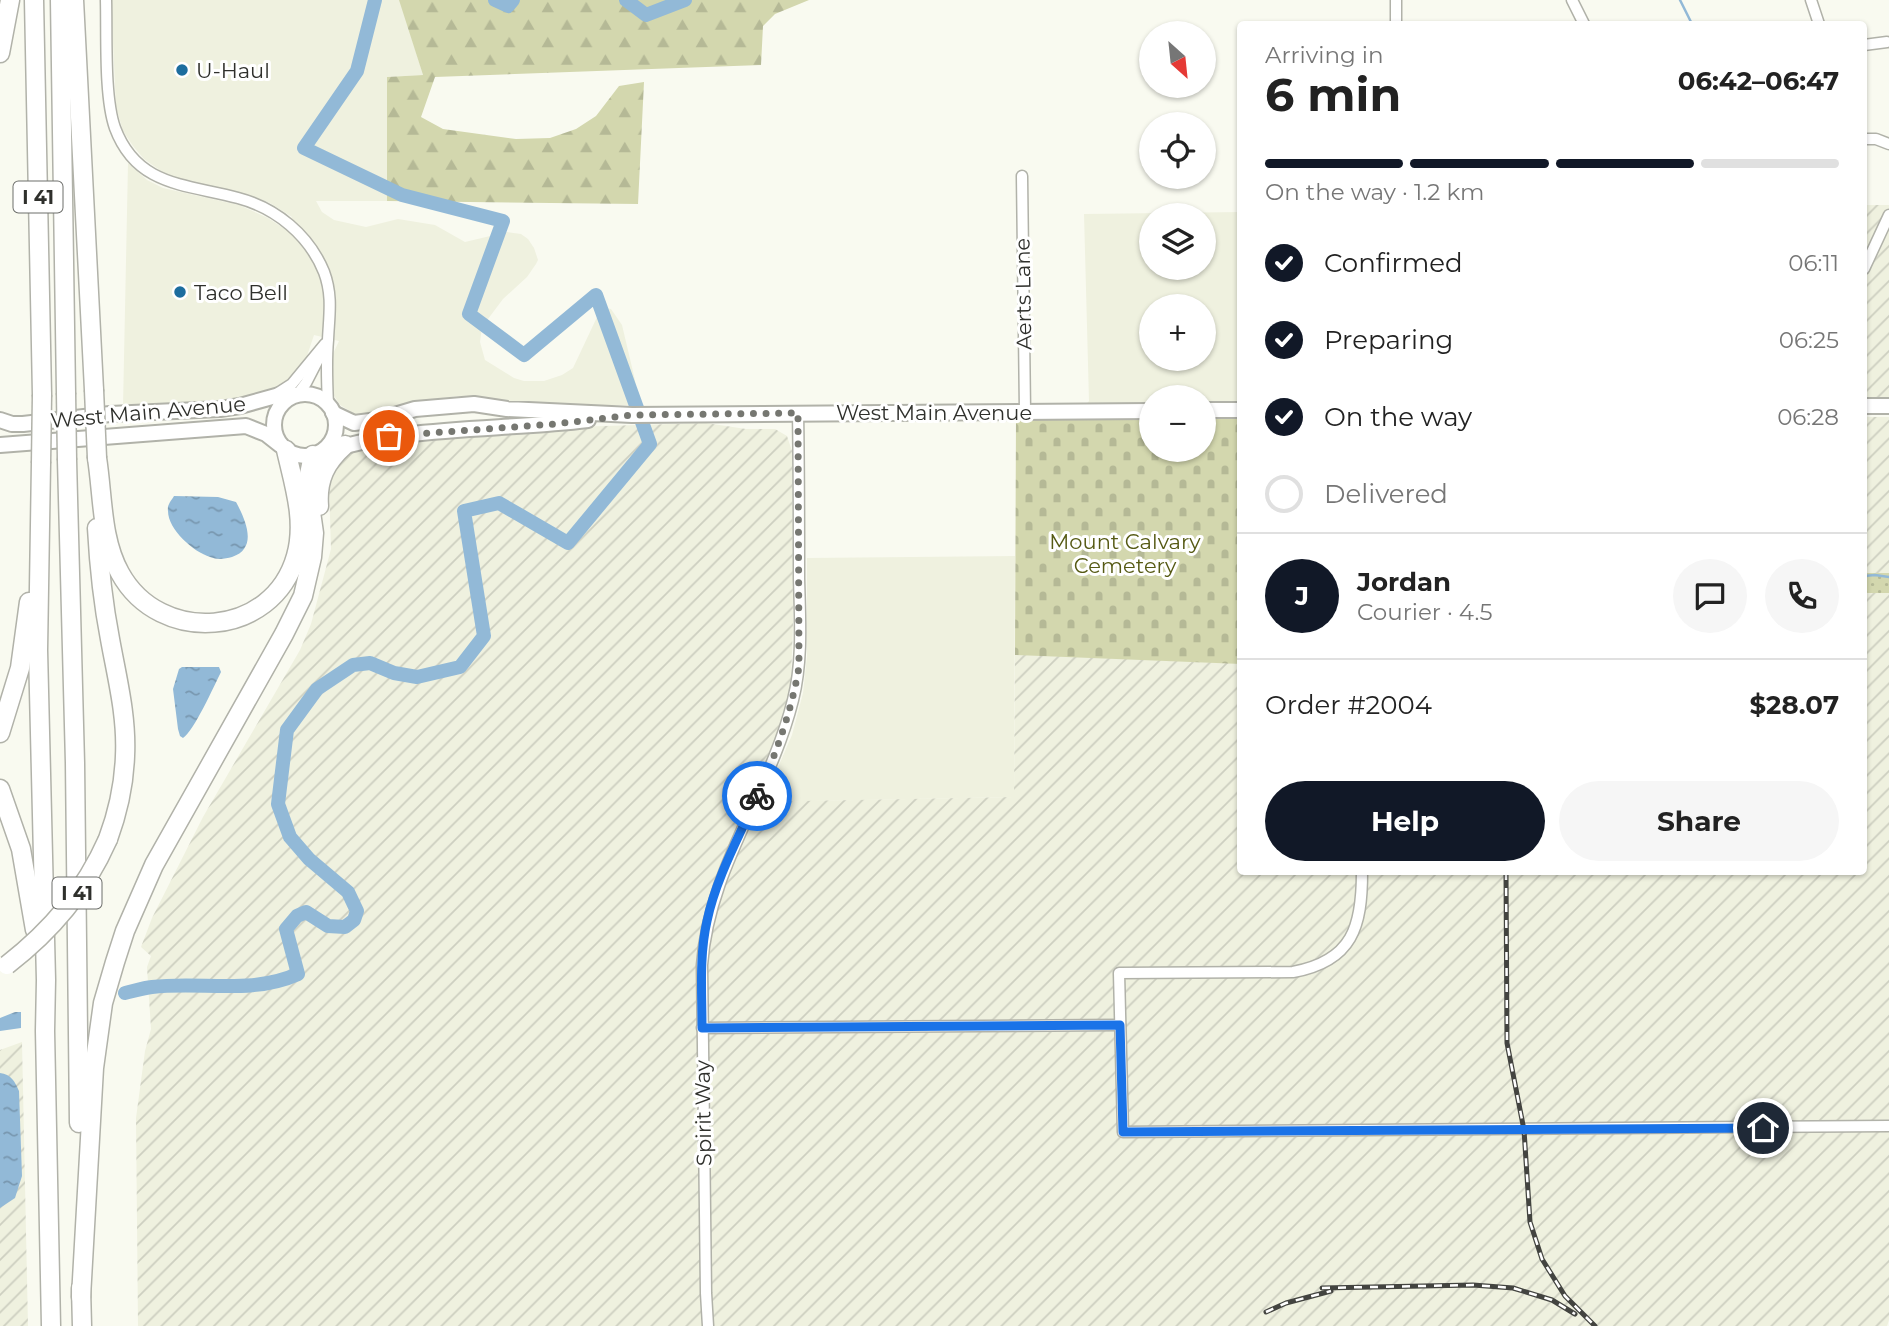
<!DOCTYPE html>
<html lang="en">
<head>
<meta charset="utf-8">
<style>
	body { margin:0; font-family:Montserrat,sans-serif; background:#f6f6f6; color:#222; height:100vh; display:flex; flex-direction:column; font-size:26px; white-space:nowrap }
	* { box-sizing:border-box; margin:0 }
	p { font-size:23px; color:#767676 }
	.icon { flex:none; width:38px; height:38px; fill:none; stroke:currentColor; stroke-width:2; stroke-linecap:round; stroke-linejoin:round }
	.map { position:relative; flex:1; overflow:hidden }
	.details { position:absolute; left:1237px; top:21px; width:630px; height:854px; display:flex; flex-direction:column; background:#fff; border-radius:7px; box-shadow:0 2px 5px #0004 }
	.details>* { flex:none }
	.needle { width:46px; rotate:153deg }
	.fabs { position:absolute; left:1139px; top:21px; display:grid; gap:14px }
	.fabs a { display:grid; place-items:center; width:77px; height:77px; border-radius:50%; background:#fff; box-shadow:0 2px 5px #0004; font-size:35px }
	.pin { position:absolute; display:grid; place-items:center; width:60px; height:60px; color:#fff; margin:-30px; border:4px solid #fff; border-radius:50%; box-shadow:0 2px 7px #0007 }
	.courier { position:absolute; display:grid; place-items:center; width:70px; height:70px; margin:-35px; border:5px solid #1a73e8; border-radius:50%; background:#fff; color:#222; box-shadow:0 2px 9px #0007 }
	.overview em { font-style:normal; font-weight:700 }
	.overview div { display:flex; flex-direction:column-reverse }
	.overview { display:flex; align-items:center; justify-content:space-between; height:119px; padding:0 28px }
	h1 { font-size:46px; font-weight:700; line-height:52px }
	.bar { display:grid; grid-template-columns:repeat(4,1fr); gap:10px 7px; align-content:center; height:84px; padding:0 28px }
	.bar i { height:9px; border-radius:5px; background:#e0e0e0 }
	.bar .on { background:#111827 }
	.bar p { grid-column:span 4 }
	.line { display:flex; align-items:center; gap:18px; padding:0 28px; border-top:2px solid #e0e0e0 }
	.line div { flex:1 }
	.round { display:grid; place-items:center; flex:none; width:74px; height:74px; border-radius:37px; background:#f6f6f6 }
	ol { padding:0 28px; list-style:none }
	li { display:flex; align-items:center; gap:21px; height:77px }
	li p { margin-inline-start:auto }
	li .icon { padding:7px; border-radius:50%; background:#111827; color:#fff; stroke-width:4 }
	li:last-child { color:#767676 }
	li i { width:38px; height:38px; border:4px solid #e0e0e0; border-radius:50% }
	.cta { display:flex; gap:14px; margin-top:auto; padding:14px 28px }
	.cta a { flex:1; height:80px; border-radius:42px; background:#111827; color:#fff; font-size:28px; font-weight:700; line-height:80px; text-align:center }
	.cta a+a { background:#f6f6f6; color:#222 }
	.map>svg:first-child { display:block }
	.built { fill:#eff1df; fill-rule:evenodd }
	.industrial { fill:url(#industrial-furrows) }
	.forest { fill:url(#forest-firs) }
	.cemetery { fill:url(#cemetery-stones) }
	.park { fill:url(#park-dots) }
	.water { fill:url(#water-ripples) }
	.lines { fill:none; stroke-linecap:round; stroke-linejoin:round }
	.stream { stroke:#92b9d7; stroke-width:2.5 }
	.river { stroke:#92b9d7; stroke-width:14 }
	.street-casing { stroke:#b1b2a9; stroke-width:13 }
	.secondary-casing { stroke:#b1b2a9; stroke-width:18 }
	.highway-casing { stroke:#b1b2a9; stroke-width:21 }
	.street { stroke:#fff; stroke-width:10 }
	.secondary { stroke:#fff; stroke-width:14 }
	.highway { stroke:#fff; stroke-width:18 }
	.rail-casing { stroke:#434440; stroke-width:5 }
	.rail { stroke:#fff; stroke-width:2.5; stroke-dasharray:8; stroke-linecap:butt }
	.highway-bridge-casing { stroke:#b1b2a9; stroke-width:21; stroke-linecap:butt }
	.highway-bridge { stroke:#fff; stroke-width:18 }
	.done { stroke:#767771; stroke-width:7; stroke-dasharray:0 12.6 }
	.route { stroke:#1a73e8; stroke-width:9 }
	.poi-dot { fill:#1c6d9e; stroke:#fff; stroke-width:2.5 }
	.labels { text-anchor:middle; dominant-baseline:central; stroke-width:6; stroke-linejoin:round; paint-order:stroke }
	.shield { fill:#fff; stroke:#6d6e6b; stroke-width:2 }
	.shield-label { font-size:19px; font-weight:bold; fill:#2f302c }
	.poi-label { font-size:21px; fill:#2f302c; stroke:#fff; text-anchor:start }
	.street-label { font-size:21px; fill:#2f302c; stroke:#fff }
	.park-label { font-size:21px; fill:#565a14; stroke:#fff }
</style>
</head>
<body>
<div class="map">
<svg width="1889" height="1326" viewBox="0 0 1889 1326">
	<defs>
		<pattern id="industrial-furrows" width="10" height="10" patternUnits="userSpaceOnUse" patternTransform="scale(1.75)"><rect width="10" height="10" fill="#eff1df"/><path d="M-1 1l2-2M0 10L10 0M9 11l2-2" fill="none" stroke="#cdcfc0"/></pattern>
		<pattern id="forest-firs" width="22" height="20" patternUnits="userSpaceOnUse" patternTransform="scale(1.75)"><rect width="22" height="20" fill="#d3d7ae"/><path d="M5 1l3.5 6h-7zM16 11l3.5 6h-7z" fill="#b5b996"/></pattern>
		<pattern id="cemetery-stones" width="16" height="16" patternUnits="userSpaceOnUse" patternTransform="scale(1.75)"><rect width="16" height="16" fill="#d3d7ae"/><path d="M2 7V4a2 2 0 0 1 4 0v3zM10 15v-3a2 2 0 0 1 4 0v3z" fill="#b5b996"/></pattern>
		<pattern id="park-dots" width="8" height="8" patternUnits="userSpaceOnUse" patternTransform="scale(1.75)"><rect width="8" height="8" fill="#d3d7ae"/><path d="M2 2h.1M6 6h.1" fill="none" stroke="#b5b996" stroke-width="1.8" stroke-linecap="round"/></pattern>
		<pattern id="water-ripples" width="26" height="14" patternUnits="userSpaceOnUse" patternTransform="scale(1.75)"><rect width="26" height="14" fill="#92b9d7"/><path d="M2 4q2-2 4 0t4 0M15 11q2-2 4 0t4 0" fill="none" stroke="#7897af"/></pattern>
	</defs>
	<rect width="100%" height="100%" fill="#f9faf0"/>
	<g class="built">
		<path d="M111,0H400L423,75L387,77V201H316L322,212L334,220L366,227L398,219L435,225L465,242L507,232L521,234L528,239L534,248L538,260L536,264L527,277L503,299L482,327L480,342L485,360L514,378L524,381H544L562,375L573,368L598,315L605,308L611,309L622,325L635,380L638,405L557,406L457,396L423,401L375,413L355,414L340,405L333,394L330,377L331,358L339,341L314,335L306,359L296,375L286,384L268,392L230,401L123,407L128,163L147,180L163,188L239,205L268,218L283,228L292,217L270,203L255,197L168,176L144,159L133,146L123,131L116,107Z"/>
		<path d="M1241,212V410H1204V397H1152L1151,411H1081L1089,401L1084,214ZM1152,215H1204V268H1152ZM1152,306H1204V359H1152Z"/>
		<path d="M1015,556L1014,797L763,802L792,735L803,693L807,656V558Z"/>
	</g>
	<g class="industrial">
		<rect x="1864" y="205" width="25" height="194"/>
		<rect x="1864" y="417" width="25" height="156"/>
		<path d="M706,423L746,429H775L787,436L792,451L793,626L791,678L788,698L778,733L749,802L1014,797L1015,655L1241,656V872H1864V593H1889V1320L1887,1326H138L136,1118L145,1051L151,1029L147,967L151,956L141,947L152,918L203,817L300,650L311,624L331,549L329,484L342,453L398,441L571,427Z"/>
		<path d="M22,1042L28,1326H0V1050Z"/>
	</g>
	<path class="forest" d="M399,0H809L775,14L763,26L761,65L435,77L421,117L443,129L516,139L550,138L576,129L596,116L619,86L644,82L638,204L387,201V77L423,75Z"/>
	<path class="cemetery" d="M1016,417L1151,418L1152,450H1204V419H1241V664L1015,655Z"/>
	<rect class="park" x="1864" y="573" width="25" height="20"/>
	<g class="water">
		<path d="M174,496L218,497L236,502C245,519 259,548 232,557C225,559 217,560 210,557C194,552 168,530 168,511C167,505 171,501 174,496Z"/>
		<path d="M182,667H219L221,672C214,686 194,731 183,738L180,736L178,729L173,689L179,669Z"/>
		<path d="M15,1012H21V1028L0,1031V1018Z"/>
		<path d="M0,1073C11,1074 15,1082 19,1091L22,1176L15,1198L0,1208Z"/>
	</g>
	<g class="lines">
		<g class="stream">
			<path d="M1680,0L1692,24"/>
			<path d="M1864,576L1875,575L1889,577"/>
		</g>
		<g class="river">
			<path d="M495,0L508,6L513,0"/>
			<path d="M626,0L646,15L685,0"/>
			<path d="M125,993C134,991 143,988 152,987C201,981 251,995 298,974L286,929L297,916L306,912L328,926L345,927L354,920L357,911L348,892L309,859L290,837L278,804L287,730L317,689L353,665L370,663L394,673L417,677L460,667L484,636L464,511L499,503L568,543L650,444L596,295L524,355L469,314L503,221L402,195L304,148L357,71L375,0"/>
		</g>
		<g class="street-casing">
			<g id="street">
				<path d="M106,0C107,35 104,97 115,128C137,187 187,184 238,198C276,208 309,235 324,272C333,296 329,316 328,340C326,362 327,383 328,405"/>
				<path d="M1396,0V24"/>
				<path d="M1572,0L1584,24"/>
				<path d="M1811,0L1819,24"/>
				<path d="M1864,45L1887,42"/>
				<path d="M1864,139H1876L1889,144"/>
				<path d="M1022,176L1025,411"/>
				<path d="M1864,269L1889,215"/>
				<path d="M278,393L292,384L325,344"/>
				<path d="M297,395L306,383L322,352"/>
				<path d="M1362,872C1362,926 1353,961 1293,972L1119,973L1123,1132L1889,1126"/>
				<path d="M702,1028L1120,1025"/>
				<path d="M708,1326L706,1293L702,965C709,867 770,793 793,700C803,661 800,618 799,578C799,523 799,468 798,413"/>
			</g>
		</g>
		<g class="secondary-casing">
			<g id="secondary">
				<circle cx="305" cy="425" r="31"/>
				<path d="M1864,406H1889"/>
				<path d="M1204,410H1241"/>
				<path d="M333,413L354,423L378,420L415,409L474,404L507,409L632,415L1152,411"/>
				<path d="M0,420L12,424H23L110,414L220,409L240,406L283,394L295,395"/>
				<path d="M0,445L246,426L266,434L280,445"/>
				<path d="M317,454C404,425 497,431 588,420"/>
			</g>
		</g>
		<g class="highway-casing">
			<g id="highway">
				<path d="M34,0L42,395"/>
				<path d="M60,0L66,393"/>
				<path d="M74,0L94,390"/>
				<path d="M0,53L10,0"/>
				<path d="M97,458C103,496 101,539 120,573C160,646 273,638 296,556C306,521 294,485 286,450"/>
				<path d="M67,460L75,763L79,1123"/>
				<path d="M41,463L38,650L46,980L45,1031L51,1326"/>
				<path d="M319,506C317,479 326,462 345,445"/>
				<path d="M97,528C99,565 103,603 110,639C117,678 127,716 125,756C124,785 118,812 108,839"/>
				<path d="M0,733L20,668L29,602"/>
				<path d="M0,789L21,849L35,930"/>
				<path d="M81,1288L82,1326"/>
				<path d="M81,1297L94,1068L103,1003L115,962L125,931L154,865L284,634L303,596L312,557L314,533L307,484L313,455"/>
			</g>
		</g>
		<use href="#street" class="street"/>
		<use href="#secondary" class="secondary"/>
		<use href="#highway" class="highway"/>
		<g class="rail-casing">
			<g id="rail">
				<path d="M1506,872L1507,1043L1524,1130L1530,1222L1542,1259L1565,1296L1595,1326"/>
				<path d="M1322,1288L1473,1285L1513,1288L1552,1300L1575,1314"/>
				<path d="M1266,1312L1286,1303L1331,1291"/>
			</g>
		</g>
		<use href="#rail" class="rail"/>
		<g class="highway-bridge-casing">
			<g id="highway-bridge">
				<path d="M94,390L97,458"/>
				<path d="M66,393L67,460"/>
				<path d="M41,463L42,395"/>
				<path d="M7,965C52,930 85,891 108,839"/>
			</g>
		</g>
		<use href="#highway-bridge" class="highway-bridge"/>
	</g>
	<g class="lines">
		<path class="done" d="M389,436L555,424L632,415L798,413L799,667C791,713 776,754 757,796"/>
		<path class="route" d="M757,796C739,837 716,878 707,921C699,956 702,993 702,1028L1120,1025L1123,1132L1763,1128"/>
	</g>
	<g class="poi-dot">
		<circle cx="182" cy="70" r="7"/>
		<circle cx="180" cy="292" r="7"/>
	</g>
	<g class="labels">
		<g class="shield">
			<rect x="13.5" y="181.5" width="49" height="31" rx="5"/>
			<rect x="52.5" y="877.5" width="49" height="31" rx="5"/>
		</g>
		<g class="shield-label">
			<text x="38" y="197">I 41</text>
			<text x="77" y="893">I 41</text>
		</g>
		<g class="poi-label">
			<text x="196" y="70">U-Haul</text>
			<text x="194" y="292">Taco Bell</text>
		</g>
		<g class="street-label">
			<text transform="translate(1023 294) rotate(-91)">Aerts Lane</text>
			<text transform="translate(148 412) rotate(-5)">West Main Avenue</text>
			<text x="934" y="412">West Main Avenue</text>
			<text transform="translate(703 1113) rotate(-91)">Spirit Way</text>
		</g>
		<g class="park-label">
			<text x="1125" y="541">Mount Calvary<tspan x="1125" dy="24">Cemetery</tspan></text>
		</g>
	</g>
</svg>
<div class="fabs">
<a><svg class="needle" viewBox="-14 -14 28 28"><path d="M0-13l5 13h-10z" fill="#e53935"/><path d="M0 13l5-13h-10z" fill="#767676"/></svg></a>
<a><svg class="icon" aria-label="locate" viewBox="0 0 24 24"><circle cx="12" cy="12" r="6"/><path d="M12 2v4M12 18v4M2 12h4M18 12h4"/></svg></a>
<a><svg class="icon" aria-label="layers" viewBox="0 0 24 24"><path d="M12 4l9 5-9 5-9-5zM3 14l9 5 9-5"/></svg></a>
<a>+</a>
<a>−</a>
</div>
<div class="pin" style="left:389px;top:436px;background:#ea580c"><svg class="icon" aria-label="bag" viewBox="0 0 24 24"><path d="M5 8h14l-1 12H6zM9 8a3 3 0 0 1 6 0"/></svg></div>
<div class="pin" style="left:1763px;top:1128px;background:#1f2937"><svg class="icon" aria-label="home" viewBox="0 0 24 24"><path d="M3 11l9-7 9 7M6 9v11h12V9"/></svg></div>
<div class="courier" style="left:757px;top:796px"><svg class="icon" aria-label="bike" viewBox="0 0 24 24"><circle cx="6" cy="16" r="4"/><circle cx="18" cy="16" r="4"/><path d="M6 16l4-8h5l3 8M10 8l3 8H6M13 5h3"/></svg></div>
<section class="details">
<div class="overview"><div><h1>6 min</h1><p>Arriving in</p></div><em>06:42–06:47</em></div>
<div class="bar"><i class="on"></i><i class="on"></i><i class="on"></i><i></i><p>On the way · 1.2 km</p></div>
<ol>
<li><svg class="icon" aria-label="check" viewBox="0 0 24 24"><path d="M5 12l5 5 9-10"/></svg>Confirmed<p>06:11</p></li>
<li><svg class="icon" aria-label="check" viewBox="0 0 24 24"><path d="M5 12l5 5 9-10"/></svg>Preparing<p>06:25</p></li>
<li><svg class="icon" aria-label="check" viewBox="0 0 24 24"><path d="M5 12l5 5 9-10"/></svg>On the way<p>06:28</p></li>
<li><i></i>Delivered</li>
</ol>
<div class="line" style="height:126px"><b class="round" style="background:#111827;color:#fff">J</b><div><b>Jordan</b><p>Courier · 4.5</p></div><a class="round"><svg class="icon" aria-label="chat" viewBox="0 0 24 24"><path d="M4 5h16v11H9l-5 4z"/></svg></a><a class="round"><svg class="icon" aria-label="phone" viewBox="0 0 24 24"><path d="M5 4h4l2 5-3 2q2 4 5 5l2-3 5 2v4C11 20 4 13 5 4z"/></svg></a></div>
<div class="line" style="height:91px"><div>Order #2004</div><b>$28.07</b></div>
<div class="cta"><a>Help</a><a>Share</a></div>
</section>
</div>
</body>
</html>
